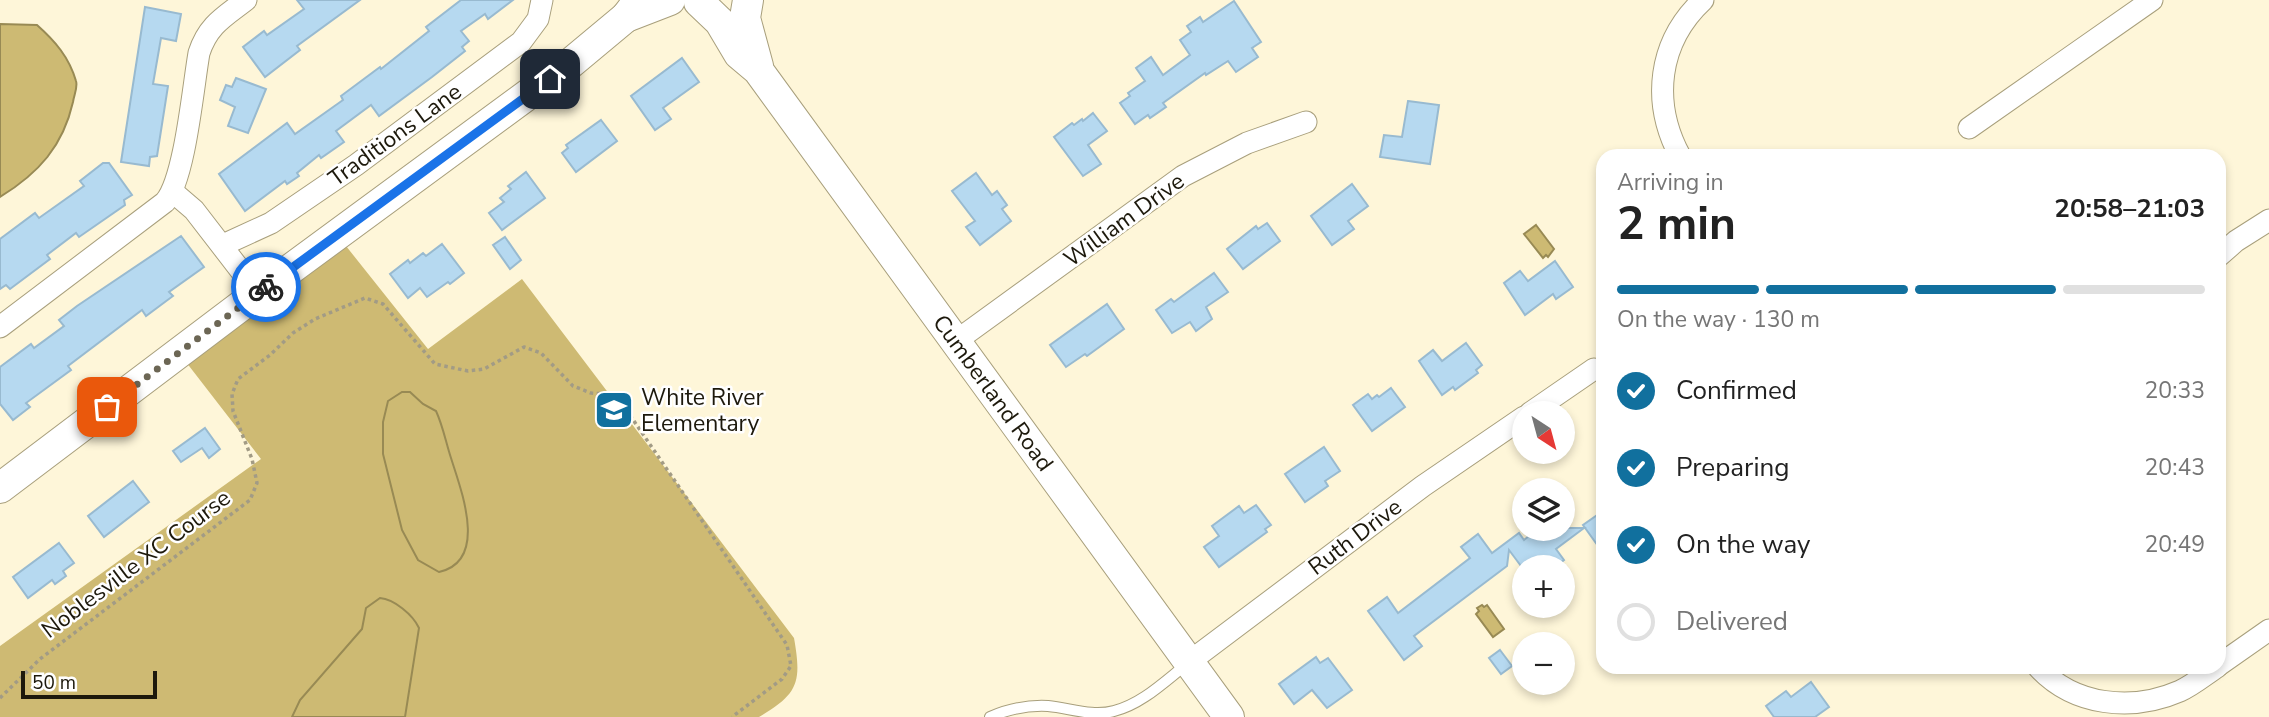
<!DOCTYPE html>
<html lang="en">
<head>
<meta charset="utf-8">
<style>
	body { margin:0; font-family:"Nunito Sans",sans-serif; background:#f6f6f6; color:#222; height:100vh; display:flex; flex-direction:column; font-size:26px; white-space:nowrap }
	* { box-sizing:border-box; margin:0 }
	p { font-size:23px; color:#767676 }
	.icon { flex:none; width:38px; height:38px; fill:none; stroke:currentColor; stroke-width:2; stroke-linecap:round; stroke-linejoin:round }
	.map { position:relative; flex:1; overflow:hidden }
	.side { position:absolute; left:1596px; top:149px; width:630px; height:525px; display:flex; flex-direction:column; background:#fff; border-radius:21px; box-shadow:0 4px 10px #0003 }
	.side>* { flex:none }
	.needle { width:46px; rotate:144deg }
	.tools { position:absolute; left:1512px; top:401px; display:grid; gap:14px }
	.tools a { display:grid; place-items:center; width:63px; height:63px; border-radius:50%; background:#fff; box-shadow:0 4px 10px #0003; font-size:35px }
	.scale { position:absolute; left:21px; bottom:18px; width:136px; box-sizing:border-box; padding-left:7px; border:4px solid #1d190c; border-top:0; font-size:19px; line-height:24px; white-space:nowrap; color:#1d190c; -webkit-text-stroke:5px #fff; paint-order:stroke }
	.pin { position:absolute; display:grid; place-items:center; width:60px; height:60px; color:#fff; margin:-30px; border-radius:14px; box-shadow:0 4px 10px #0006 }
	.courier { position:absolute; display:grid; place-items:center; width:70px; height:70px; margin:-35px; border:5px solid #1a73e8; border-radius:50%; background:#fff; color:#222; box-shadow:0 2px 9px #0007 }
	.head em { font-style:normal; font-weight:700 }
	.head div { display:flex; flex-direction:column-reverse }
	.head { display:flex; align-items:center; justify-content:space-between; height:119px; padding:0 21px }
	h1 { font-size:46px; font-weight:700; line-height:52px }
	.bar { display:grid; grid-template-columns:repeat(4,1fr); gap:10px 7px; align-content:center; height:84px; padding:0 21px }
	.bar i { height:9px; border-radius:5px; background:#e0e0e0 }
	.bar .active { background:#11709e }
	.bar p { grid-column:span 4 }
	ol { padding:0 21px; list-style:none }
	li { display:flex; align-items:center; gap:21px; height:77px }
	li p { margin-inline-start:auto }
	li .icon { padding:7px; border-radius:50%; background:#11709e; color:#fff; stroke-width:4 }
	li:last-child { color:#767676 }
	li i { width:38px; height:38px; border:4px solid #e0e0e0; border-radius:50% }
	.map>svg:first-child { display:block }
	.forest { fill:#ceba73 }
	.water { fill:#cdba73; stroke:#988a54; stroke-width:2 }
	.building { fill:#b6d9f0; stroke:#98bad0; stroke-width:2 }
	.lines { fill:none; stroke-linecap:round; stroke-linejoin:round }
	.lane-casing { stroke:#a89f7c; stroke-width:12 }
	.street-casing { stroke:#a89f7c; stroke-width:23 }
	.secondary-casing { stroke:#a89f7c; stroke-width:32 }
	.path { stroke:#a29b85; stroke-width:3.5; stroke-dasharray:3.5 3.5; stroke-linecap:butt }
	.lane { stroke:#fff; stroke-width:10 }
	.street { stroke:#fff; stroke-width:21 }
	.secondary { stroke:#fff; stroke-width:30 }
	.done { stroke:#6c6654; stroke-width:7; stroke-dasharray:0 12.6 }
	.route { stroke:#1a73e8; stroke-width:9 }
	.labels { text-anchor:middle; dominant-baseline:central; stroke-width:5; stroke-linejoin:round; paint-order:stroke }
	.street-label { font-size:23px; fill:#1d190c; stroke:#fff }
	.poi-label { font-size:23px; fill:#1d190c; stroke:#fff; text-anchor:start }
</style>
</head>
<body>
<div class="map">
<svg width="2269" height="717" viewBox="0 0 2269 717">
	<rect width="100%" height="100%" fill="#fef6d9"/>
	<path class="forest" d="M346,246L428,349L522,279L794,638C802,683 798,694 759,717H0V646L261,459L186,362Z"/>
	<g class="water">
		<path d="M0,24L37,25C55,41 69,57 76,81C78,87 74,95 73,102C63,146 39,173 0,197Z"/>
		<path d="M1536,225L1554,249L1548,257L1546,255L1543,258L1524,234Z"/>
		<path d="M402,392H410L423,404L436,411C443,426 446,443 451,458C461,490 489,561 439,572L418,560L402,530L383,454V422L388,401Z"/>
		<path d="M380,598C394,599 413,615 419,628L405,717H292L300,700L362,629L366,608Z"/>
		<path d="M1482,605L1484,607L1487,605L1504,629L1493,637L1476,614L1479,611L1477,608Z"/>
	</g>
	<g class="building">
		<path d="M297,0H360L297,46L300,50L265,77L243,47L264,31L267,35L304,9Z"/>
		<path d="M461,0H513L488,19L485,14L461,31L469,41L462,47L465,51L432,77L379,116L371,105L336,131L344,142L321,158L319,155L297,173L299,176L287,184L285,181L245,211L219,174L287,123L295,134L343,100L341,96L380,67L381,69L429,31L426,27Z"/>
		<path d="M1234,1L1261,42L1252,48L1258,57L1236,72L1228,61L1206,75L1205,73L1163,103L1166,107L1150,118L1148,115L1135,124L1120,103L1130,96L1128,93L1145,81L1136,68L1151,57L1163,75L1190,55L1180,40L1191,32L1187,26L1200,17L1203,22Z"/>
		<path d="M145,7L181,14L176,41L161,38L153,84L168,86L157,156L150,157L149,166L121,162Z"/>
		<path d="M682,58L699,82L663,108L671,119L655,130L631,96Z"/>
		<path d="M236,78L266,89L248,133L228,126L235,107L220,100L226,85L232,87Z"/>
		<path d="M1408,101L1439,105L1430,164L1380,157L1384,135L1402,137Z"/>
		<path d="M1093,113L1107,131L1088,145L1101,164L1083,176L1054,137L1072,123L1074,125L1082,119L1083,121Z"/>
		<path d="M601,120L617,141L576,172L562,153L568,148L566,145Z"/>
		<path d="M103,163H109L132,195L124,200L125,205L79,237L76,233L47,255L50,259L10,289L6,285L0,289V239L35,213L39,218L84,186L80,181Z"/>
		<path d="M526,172L545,198L502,230L489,213L504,202L500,198L511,189L508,186Z"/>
		<path d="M976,173L992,195L997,191L1007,205L1002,209L1011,221L980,245L966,227L975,221L952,191Z"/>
		<path d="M1352,184L1368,206L1348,221L1354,229L1332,245L1311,216Z"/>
		<path d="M1267,223L1280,241L1243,269L1227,249L1256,226L1258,229Z"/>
		<path d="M181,236L204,267L169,292L173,296L146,316L142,310L68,366L71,370L26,403L30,407L13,420L0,404V367L31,344L34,348L64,326L59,320L77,306Z"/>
		<path d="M505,237L521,260L510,269L493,245Z"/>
		<path d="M442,244L464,273L450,284L448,282L427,297L420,288L408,298L390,274L408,260L410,263L423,253L426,256Z"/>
		<path d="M1555,261L1573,287L1556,299L1553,294L1525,315L1504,283L1520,271L1528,281Z"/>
		<path d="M1214,273L1228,292L1206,307L1212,319L1196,331L1190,322L1172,333L1156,310L1171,299L1174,302Z"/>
		<path d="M1107,304L1124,329L1087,356L1085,354L1066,367L1050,345Z"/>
		<path d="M1466,343L1482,365L1476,370L1478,373L1455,390L1453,387L1442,395L1419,361L1433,350L1442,361Z"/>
		<path d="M1391,388L1405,407L1372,431L1353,405L1368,394L1372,399L1377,395L1379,397Z"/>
		<path d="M205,428L220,449L209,458L202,448L181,462L173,451Z"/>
		<path d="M1324,447L1340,471L1325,481L1328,486L1305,502L1285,474Z"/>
		<path d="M133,481L149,502L104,537L88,516Z"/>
		<path d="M1256,505L1271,525L1265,529L1267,532L1219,567L1204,547L1219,536L1212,526L1239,506L1244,513Z"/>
		<path d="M1603,511V553L1583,525Z"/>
		<path d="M1539,528H1584L1556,549L1564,560L1555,567H1547L1541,559L1531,567H1524V570L1509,550L1507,566L1414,636L1422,646L1404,660L1368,611L1387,597L1398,613L1470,558L1461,547L1478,534L1492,553L1519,533L1524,540Z"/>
		<path d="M59,543L74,563L63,571L66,576L55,584L52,580L28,598L13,577Z"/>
		<path d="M1500,650L1512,666L1501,674L1489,658Z"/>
		<path d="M1316,657L1320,663L1328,658L1352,690L1327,708L1312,690L1294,704L1279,684Z"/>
		<path d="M1811,682L1829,707L1815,717H1774L1766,706L1786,691L1791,697Z"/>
	</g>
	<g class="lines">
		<g class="lane-casing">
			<path id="lane" d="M990,717C1008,709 1028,705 1048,706C1070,708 1092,717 1114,711C1142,704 1165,681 1187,664"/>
		</g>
		<g class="street-casing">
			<g id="street">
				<path d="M1969,128L2152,0"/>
				<path d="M1680,156C1651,102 1658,42 1703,0"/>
				<path d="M173,192L194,210L258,293"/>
				<path d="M223,245L271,223L356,165L521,42L538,19L542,0"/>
				<path d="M2219,256L2236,241L2269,220"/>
				<path d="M0,327L165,202C185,179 193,87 199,53C208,25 224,17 246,0"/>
				<path d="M956,341L1183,176L1247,143L1306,122"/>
				<path d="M1530,413L1594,369"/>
				<path d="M1189,662L1423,486L1524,417"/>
				<path d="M2219,665L2269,630"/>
				<path d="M2038,667C2074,706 2132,712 2180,691C2193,685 2205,675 2217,667"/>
			</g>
		</g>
		<g class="secondary-casing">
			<g id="secondary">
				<path d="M748,0L745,18L758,66"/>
				<path d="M699,2L720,22L739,54L758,70L1229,717"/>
				<path d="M626,17L670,0"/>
				<path d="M0,488L258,293L572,62L626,17L639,0"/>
			</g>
		</g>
		<path class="path" d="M0,698L40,659L250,500L257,483L252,459L233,411L232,394L238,379L270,355L293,333L315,319L365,298L383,304L435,364L468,371L484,369L524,347L541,353L573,386L591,393L606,394L623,405L787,645L791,666L782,679L732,717"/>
		<use href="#lane" class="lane"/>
		<use href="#street" class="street"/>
		<use href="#secondary" class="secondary"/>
	</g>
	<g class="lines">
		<path class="done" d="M107,407L266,287"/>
		<path class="route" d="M266,287L550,79"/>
	</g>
	<defs>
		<g id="school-square" transform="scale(2.0125)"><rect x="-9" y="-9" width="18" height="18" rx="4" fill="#11709e" stroke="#fff"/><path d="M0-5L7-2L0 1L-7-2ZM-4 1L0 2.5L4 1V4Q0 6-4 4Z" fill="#fff"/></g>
	</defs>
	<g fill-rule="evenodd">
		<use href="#school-square" x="614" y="410"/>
	</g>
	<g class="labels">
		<g class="street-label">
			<text transform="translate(395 135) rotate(-36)">Traditions Lane</text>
			<text transform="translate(1124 220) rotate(-36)">William Drive</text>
			<text transform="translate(993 393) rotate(54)">Cumberland Road</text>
			<text transform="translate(1355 537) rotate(-37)">Ruth Drive</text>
			<text transform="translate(136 564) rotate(-37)">Noblesville XC Course</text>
		</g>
		<g class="poi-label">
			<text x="641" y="397">White River<tspan x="641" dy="26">Elementary</tspan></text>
		</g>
	</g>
</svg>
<div class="tools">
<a><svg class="needle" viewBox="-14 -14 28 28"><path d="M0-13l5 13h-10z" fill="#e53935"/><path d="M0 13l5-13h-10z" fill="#767676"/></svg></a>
<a><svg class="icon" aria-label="layers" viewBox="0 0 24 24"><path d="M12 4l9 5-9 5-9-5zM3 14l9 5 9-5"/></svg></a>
<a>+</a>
<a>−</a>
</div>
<div class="scale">50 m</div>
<div class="pin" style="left:107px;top:407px;background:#ea580c"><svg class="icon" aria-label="bag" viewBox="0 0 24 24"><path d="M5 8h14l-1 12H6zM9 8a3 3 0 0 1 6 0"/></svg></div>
<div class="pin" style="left:550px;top:79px;background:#1f2937"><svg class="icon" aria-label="home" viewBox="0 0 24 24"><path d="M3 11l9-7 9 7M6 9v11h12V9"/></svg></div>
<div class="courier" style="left:266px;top:287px"><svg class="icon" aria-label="bike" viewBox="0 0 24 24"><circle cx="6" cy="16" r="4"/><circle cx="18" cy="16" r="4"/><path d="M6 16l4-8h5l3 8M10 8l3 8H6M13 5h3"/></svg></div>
<section class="side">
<div class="head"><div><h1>2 min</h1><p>Arriving in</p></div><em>20:58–21:03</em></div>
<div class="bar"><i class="active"></i><i class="active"></i><i class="active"></i><i></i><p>On the way · 130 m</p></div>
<ol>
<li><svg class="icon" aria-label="check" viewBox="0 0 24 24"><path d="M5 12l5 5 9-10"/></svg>Confirmed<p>20:33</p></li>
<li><svg class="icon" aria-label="check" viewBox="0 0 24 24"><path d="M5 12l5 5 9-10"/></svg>Preparing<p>20:43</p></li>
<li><svg class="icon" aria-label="check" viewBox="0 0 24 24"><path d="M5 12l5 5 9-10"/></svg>On the way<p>20:49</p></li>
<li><i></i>Delivered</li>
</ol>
</section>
</div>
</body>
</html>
